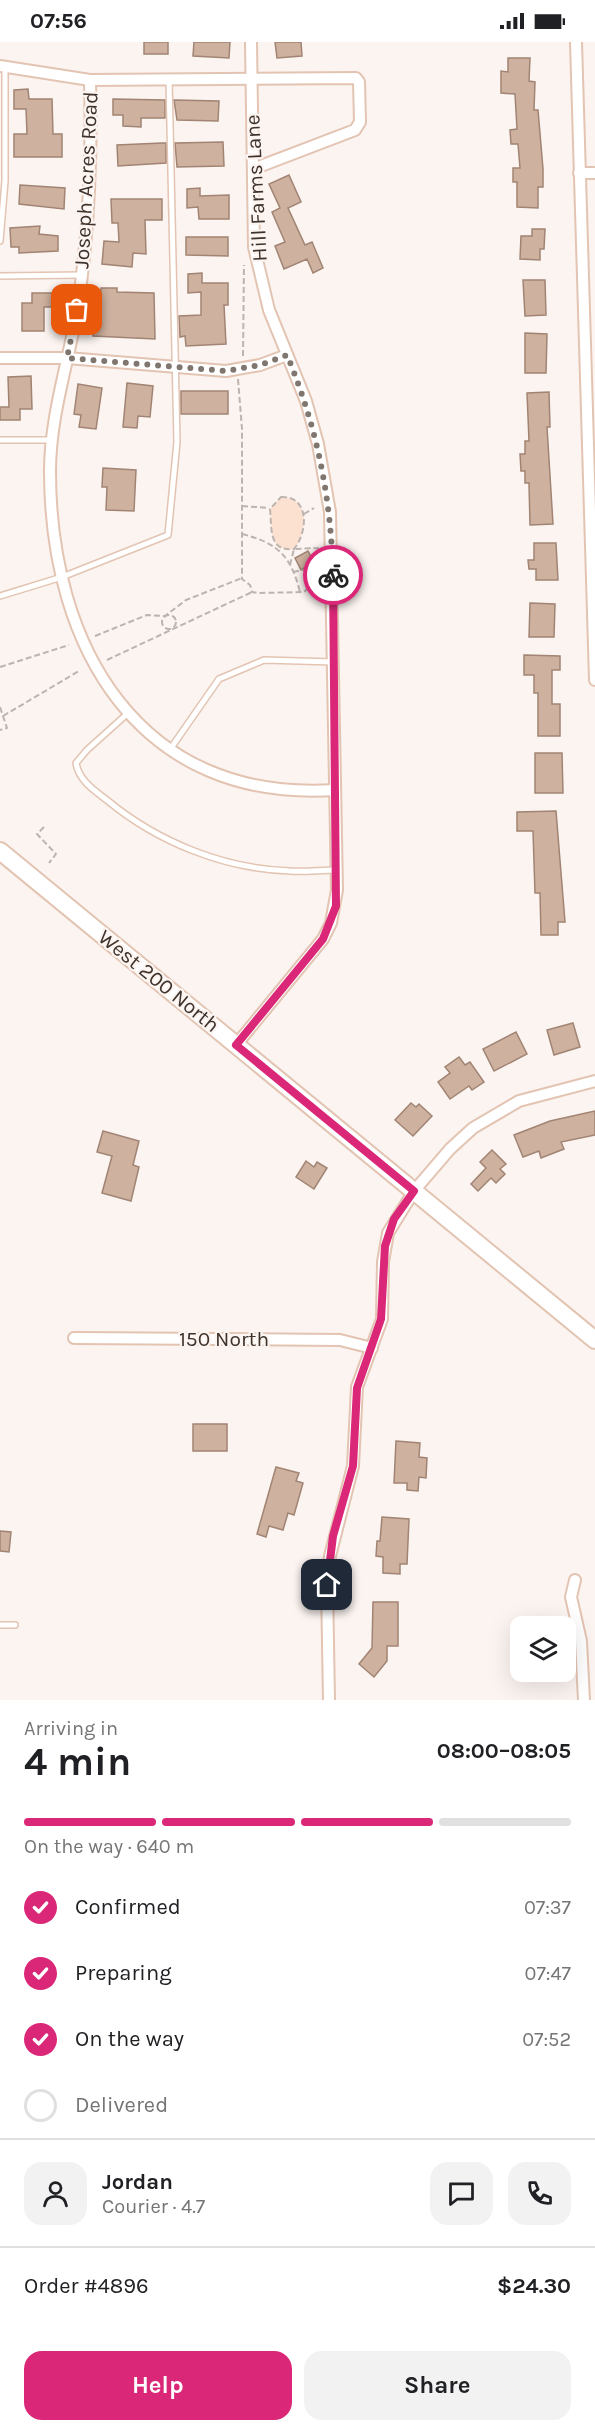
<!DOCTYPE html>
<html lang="en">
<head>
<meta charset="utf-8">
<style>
	body { margin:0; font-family:Karla,sans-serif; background:#f2f2f2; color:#202124; height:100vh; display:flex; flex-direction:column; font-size:22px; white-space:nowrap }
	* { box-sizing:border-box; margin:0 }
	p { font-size:20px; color:#757577 }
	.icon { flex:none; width:33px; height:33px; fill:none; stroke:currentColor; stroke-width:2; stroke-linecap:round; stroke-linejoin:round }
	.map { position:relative; height:1658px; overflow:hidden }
	.sheet { display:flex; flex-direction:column; background:#fff; flex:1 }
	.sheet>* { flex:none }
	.tools { position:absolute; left:510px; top:1574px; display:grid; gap:12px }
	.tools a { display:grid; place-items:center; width:66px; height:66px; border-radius:12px; background:#fff; box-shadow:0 6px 24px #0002; font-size:30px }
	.pin { position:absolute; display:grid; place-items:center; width:51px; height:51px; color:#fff; margin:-26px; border-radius:12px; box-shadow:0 3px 9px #0006 }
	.courier { position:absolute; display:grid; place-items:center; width:60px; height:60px; margin:-30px; border:4px solid #db2777; border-radius:50%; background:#fff; color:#222; box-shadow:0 2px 8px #0007 }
	.head em { font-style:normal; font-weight:700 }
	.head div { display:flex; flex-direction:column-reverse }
	.head { display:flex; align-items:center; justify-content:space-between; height:102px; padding:0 24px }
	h1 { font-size:39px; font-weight:700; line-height:45px }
	.bar { display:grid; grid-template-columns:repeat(4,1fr); gap:9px 6px; align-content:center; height:72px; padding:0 24px }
	.bar i { height:8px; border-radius:4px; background:#e0e0e0 }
	.bar .active { background:#db2777 }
	.bar p { grid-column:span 4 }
	.line { display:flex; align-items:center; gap:15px; padding:0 24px; border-top:2px solid #e0e0e0 }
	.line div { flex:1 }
	.round { display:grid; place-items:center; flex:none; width:63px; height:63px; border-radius:18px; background:#f2f2f2 }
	ol { padding:0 24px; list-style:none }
	li { display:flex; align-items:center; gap:18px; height:66px }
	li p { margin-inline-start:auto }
	li .icon { padding:6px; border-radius:50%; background:#db2777; color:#fff; stroke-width:4 }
	li:last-child { color:#757577 }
	li i { width:33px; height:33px; border:3px solid #e0e0e0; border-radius:50% }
	.button { display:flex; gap:12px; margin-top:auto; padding:12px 24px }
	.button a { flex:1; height:69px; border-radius:18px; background:#db2777; color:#fff; font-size:24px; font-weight:700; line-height:69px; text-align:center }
	.button a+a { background:#f2f2f2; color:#202124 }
	.status { display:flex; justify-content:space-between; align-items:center; height:42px; padding:0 30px; background:#fff; direction:ltr }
	.status svg { height:16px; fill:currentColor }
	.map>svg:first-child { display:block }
	.green { fill:#fce1d1 }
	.building { fill:#ceb19f; stroke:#a18473; stroke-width:1.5 }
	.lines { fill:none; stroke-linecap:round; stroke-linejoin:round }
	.lane-casing { stroke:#e3c4b2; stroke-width:8 }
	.street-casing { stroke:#e3c4b2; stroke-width:14 }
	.primary-casing { stroke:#e3c4b2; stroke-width:20 }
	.path { stroke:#bdb4b0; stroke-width:2; stroke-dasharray:6 3; stroke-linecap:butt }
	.lane { stroke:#fff; stroke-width:5 }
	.street { stroke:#fff; stroke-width:10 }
	.primary { stroke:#fff; stroke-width:16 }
	.done { stroke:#807670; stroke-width:6; stroke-dasharray:0 10.8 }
	.route { stroke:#db2777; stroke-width:8 }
	.labels { text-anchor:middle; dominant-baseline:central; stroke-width:4.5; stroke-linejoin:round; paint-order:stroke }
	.street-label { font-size:21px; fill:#3e322b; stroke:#fbf4f1 }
</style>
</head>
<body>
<div class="status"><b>07:56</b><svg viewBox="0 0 49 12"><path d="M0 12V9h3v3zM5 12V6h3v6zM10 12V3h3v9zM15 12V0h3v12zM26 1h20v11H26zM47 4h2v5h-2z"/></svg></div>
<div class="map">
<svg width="595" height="1658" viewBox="0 0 595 1658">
	<rect width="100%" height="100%" fill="#fbf4f1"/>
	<path class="green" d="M281,455C310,454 308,490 294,507C268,510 272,486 270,467Z"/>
	<g class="building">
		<rect x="144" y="0" width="24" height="12"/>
		<path d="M194,0H230L229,16L193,14Z"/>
		<path d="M275,0H301L302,14L277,16Z"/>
		<path d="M508,16H530L529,39L535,40L534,68H538L543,127V145H538V166L517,165V140H513V126H520L518,102H511L510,88L517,87L515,52L501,51V29L508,30Z"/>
		<path d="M28,47L29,57H52L53,92H62V115H14V92H27L26,67H14V48Z"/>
		<path d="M113,57L165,58V76H141V85L123,84V73H113Z"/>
		<path d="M174,58L219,59L218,79L177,78Z"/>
		<path d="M223,100L224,124L177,125L175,101Z"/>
		<path d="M162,101H166V121L118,124L117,103Z"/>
		<path d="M289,133L301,160L288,166L305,203L312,200L323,226L313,231L307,217L284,227L275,204L285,200L272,170L280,166L269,142Z"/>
		<path d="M20,143L65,146L64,167L19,162Z"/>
		<path d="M200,146V154L229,153V177H199L198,165L187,166V147Z"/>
		<path d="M111,157H162V178H145L146,212L133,211L132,225L102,222L104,199L119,200L118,181H112Z"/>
		<path d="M40,184L39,192L58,194V209L19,211V205H11L10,186Z"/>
		<path d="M532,187H545L544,207H540V218L520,217L521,194H532Z"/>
		<path d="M186,195H228V214L186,213Z"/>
		<path d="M202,231V241H228V263H224L226,302L186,304L185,294L180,295L179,274L201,273V250L188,251V232Z"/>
		<path d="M523,238H545L546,273L525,274Z"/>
		<path d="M101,246H117V250L154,251L155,297L93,294L94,264H100Z"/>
		<path d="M32,251H52V265H44V289H22V261H32Z"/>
		<path d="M525,291L547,292L546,331H525Z"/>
		<path d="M31,334L32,367H20V378H0V365H9L8,335Z"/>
		<path d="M127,341L153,344L150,375L138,374L137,386L123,385Z"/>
		<path d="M78,342L102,346L96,387L79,385L81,373L74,372Z"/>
		<rect x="181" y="349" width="47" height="23"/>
		<path d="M549,350L550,385H547L553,482L530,483L529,441H525V429H521L520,412H525V399H529L527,351Z"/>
		<path d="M103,426L136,428L134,469L106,468L107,445H102Z"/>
		<path d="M534,501H556L558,538H536V527H529L528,518H534Z"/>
		<path d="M308,509L314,520L301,528L295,516Z"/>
		<path d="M530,561L555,562L554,595H529Z"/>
		<path d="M524,613L560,614V628H552V662H560V694H538V651H534V633H524Z"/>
		<path d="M535,711H562L563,751H535Z"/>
		<path d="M556,769L565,880H558V893H541L540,851H535L533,789H517V770Z"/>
		<path d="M573,981L580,1005L554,1013L547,988Z"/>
		<path d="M516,990L527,1012L494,1029L483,1007Z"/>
		<path d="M459,1015L465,1023L470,1020L484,1040L472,1048L469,1044L450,1057L438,1040L450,1031L445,1025Z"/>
		<path d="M411,1061L416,1065L419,1062L432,1074L413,1094L395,1078Z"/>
		<path d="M595,1069V1093L561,1100L564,1107L541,1116L539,1109L523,1115L514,1093L550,1079Z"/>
		<path d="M103,1089L139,1099L133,1123L139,1125L131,1159L102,1151L112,1114L97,1110Z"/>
		<path d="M492,1108L506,1122L500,1127L505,1132L496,1141L491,1136L478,1149L471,1142L486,1126L480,1120Z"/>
		<path d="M306,1119L314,1125L317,1120L327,1126L314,1147L296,1135Z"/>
		<rect x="193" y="1382" width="34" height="27"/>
		<path d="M396,1399L420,1401L419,1415L427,1416L426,1436L419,1435L418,1449L407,1448V1441H394Z"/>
		<path d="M276,1425L299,1431L296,1439L303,1441L294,1473L288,1471L283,1488L269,1484L266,1495L257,1492Z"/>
		<path d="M382,1475L409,1477L407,1522H400V1532L383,1531V1515L376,1514L377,1499H380Z"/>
		<path d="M0,1489L11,1490L9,1510L0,1509Z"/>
		<path d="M373,1560H398V1604H387V1619L374,1635L359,1622L372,1606Z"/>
	</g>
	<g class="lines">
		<g class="lane-casing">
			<g id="lane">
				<path d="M0,199L5,139V26"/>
				<path d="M0,234L82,233"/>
				<path d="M0,398H52"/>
				<path d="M0,554L62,535L168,493L177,400L169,38"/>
				<path d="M127,672L87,708L76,721C79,739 94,748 108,759C158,800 224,827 290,829C305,830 321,828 336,828"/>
				<path d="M171,706L219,637L264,618L334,620"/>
				<path d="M0,1583H15"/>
			</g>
		</g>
		<g class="street-casing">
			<g id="street">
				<path d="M576,0L595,638"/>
				<path d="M0,24L90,38L356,36L359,40L360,80L355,88L253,127"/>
				<path d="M90,38C92,115 89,193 77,269C68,322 50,375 50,429C50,606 140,761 335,748"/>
				<path d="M579,131H595"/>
				<path d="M0,316H67L226,329L260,323L287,313"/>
				<path d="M236,1003L323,897L331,881L337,848L330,470L318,402L306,359L269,268L254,205L251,0"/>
				<path d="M74,1296L340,1298L372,1306"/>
				<path d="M575,1538L571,1555L581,1599L584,1658"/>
				<path d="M329,1658L327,1543L330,1514L353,1424L357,1345L382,1277L383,1220L388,1191L414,1149L450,1107L473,1086L519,1059L595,1039"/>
			</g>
		</g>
		<g class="primary-casing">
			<path id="primary" d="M0,809L595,1298"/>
		</g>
		<g class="path">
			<path d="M243,314L244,223"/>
			<path d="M238,337L242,387V537L250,543L252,550L258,551L304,550L310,544L319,543"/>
			<path d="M281,455C310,454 308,490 294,507C268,510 272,486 270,467Z"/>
			<path d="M242,464L269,466"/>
			<path d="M304,472L314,466"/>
			<path d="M242,492C278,501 291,514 300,550"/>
			<path d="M290,523L294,507L319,506"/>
			<path d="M293,530L312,526L319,518"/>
			<circle cx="169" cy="580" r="7"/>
			<path d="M95,594L147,573L165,574L186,558L242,536"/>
			<path d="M107,618L252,550"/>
			<path d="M0,625L69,603"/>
			<path d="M0,665L7,686L0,688"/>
			<path d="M3,674L79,629"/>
			<path d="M44,785L37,792L56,812L49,821"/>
		</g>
		<use href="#lane" class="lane"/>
		<use href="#street" class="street"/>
		<use href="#primary" class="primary"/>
	</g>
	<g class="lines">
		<path class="done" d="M77,268L67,316L226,329L260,323L287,313C317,385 331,455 333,533"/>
		<path class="route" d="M327,1543L333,1494L353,1424L357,1346L381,1277L385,1204L394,1177L414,1149L236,1003L323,897L336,864L333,533"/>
	</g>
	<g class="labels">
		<g class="street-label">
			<text transform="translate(86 138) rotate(-87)">Joseph Acres Road</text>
			<text transform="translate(256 146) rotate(-93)">Hill Farms Lane</text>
			<text transform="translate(159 939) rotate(39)">West 200 North</text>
			<text x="224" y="1297">150 North</text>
		</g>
	</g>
</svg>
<div class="tools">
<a><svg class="icon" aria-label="layers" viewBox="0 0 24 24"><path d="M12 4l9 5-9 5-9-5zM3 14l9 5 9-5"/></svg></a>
</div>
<div class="pin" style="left:77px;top:268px;background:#ea580c"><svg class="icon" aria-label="bag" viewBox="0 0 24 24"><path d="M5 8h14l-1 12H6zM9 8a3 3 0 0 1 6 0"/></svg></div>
<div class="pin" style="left:327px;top:1543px;background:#1f2937"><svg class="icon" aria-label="home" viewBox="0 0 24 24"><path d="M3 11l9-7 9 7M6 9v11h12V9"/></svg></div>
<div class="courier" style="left:333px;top:533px"><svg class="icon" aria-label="bike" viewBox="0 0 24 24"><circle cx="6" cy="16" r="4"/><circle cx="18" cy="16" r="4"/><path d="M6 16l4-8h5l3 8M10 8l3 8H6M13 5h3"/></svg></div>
</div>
<section class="sheet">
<div class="head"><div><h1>4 min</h1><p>Arriving in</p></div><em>08:00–08:05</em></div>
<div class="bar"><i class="active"></i><i class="active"></i><i class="active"></i><i></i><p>On the way · 640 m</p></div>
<ol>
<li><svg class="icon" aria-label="check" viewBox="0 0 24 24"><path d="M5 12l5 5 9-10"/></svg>Confirmed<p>07:37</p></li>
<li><svg class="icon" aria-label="check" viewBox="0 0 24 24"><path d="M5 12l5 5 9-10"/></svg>Preparing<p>07:47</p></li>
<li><svg class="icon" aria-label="check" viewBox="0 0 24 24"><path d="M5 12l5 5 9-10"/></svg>On the way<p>07:52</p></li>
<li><i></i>Delivered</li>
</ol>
<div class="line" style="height:108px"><a class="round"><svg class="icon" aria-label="person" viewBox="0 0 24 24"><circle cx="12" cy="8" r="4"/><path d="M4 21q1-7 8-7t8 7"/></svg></a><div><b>Jordan</b><p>Courier · 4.7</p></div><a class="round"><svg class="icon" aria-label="chat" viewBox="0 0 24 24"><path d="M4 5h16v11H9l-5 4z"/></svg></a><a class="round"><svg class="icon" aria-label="phone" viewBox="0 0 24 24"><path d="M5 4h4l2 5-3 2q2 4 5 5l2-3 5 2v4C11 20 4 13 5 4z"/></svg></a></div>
<div class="line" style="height:78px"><div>Order #4896</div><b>$24.30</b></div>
<div class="button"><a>Help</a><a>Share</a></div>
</section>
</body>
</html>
